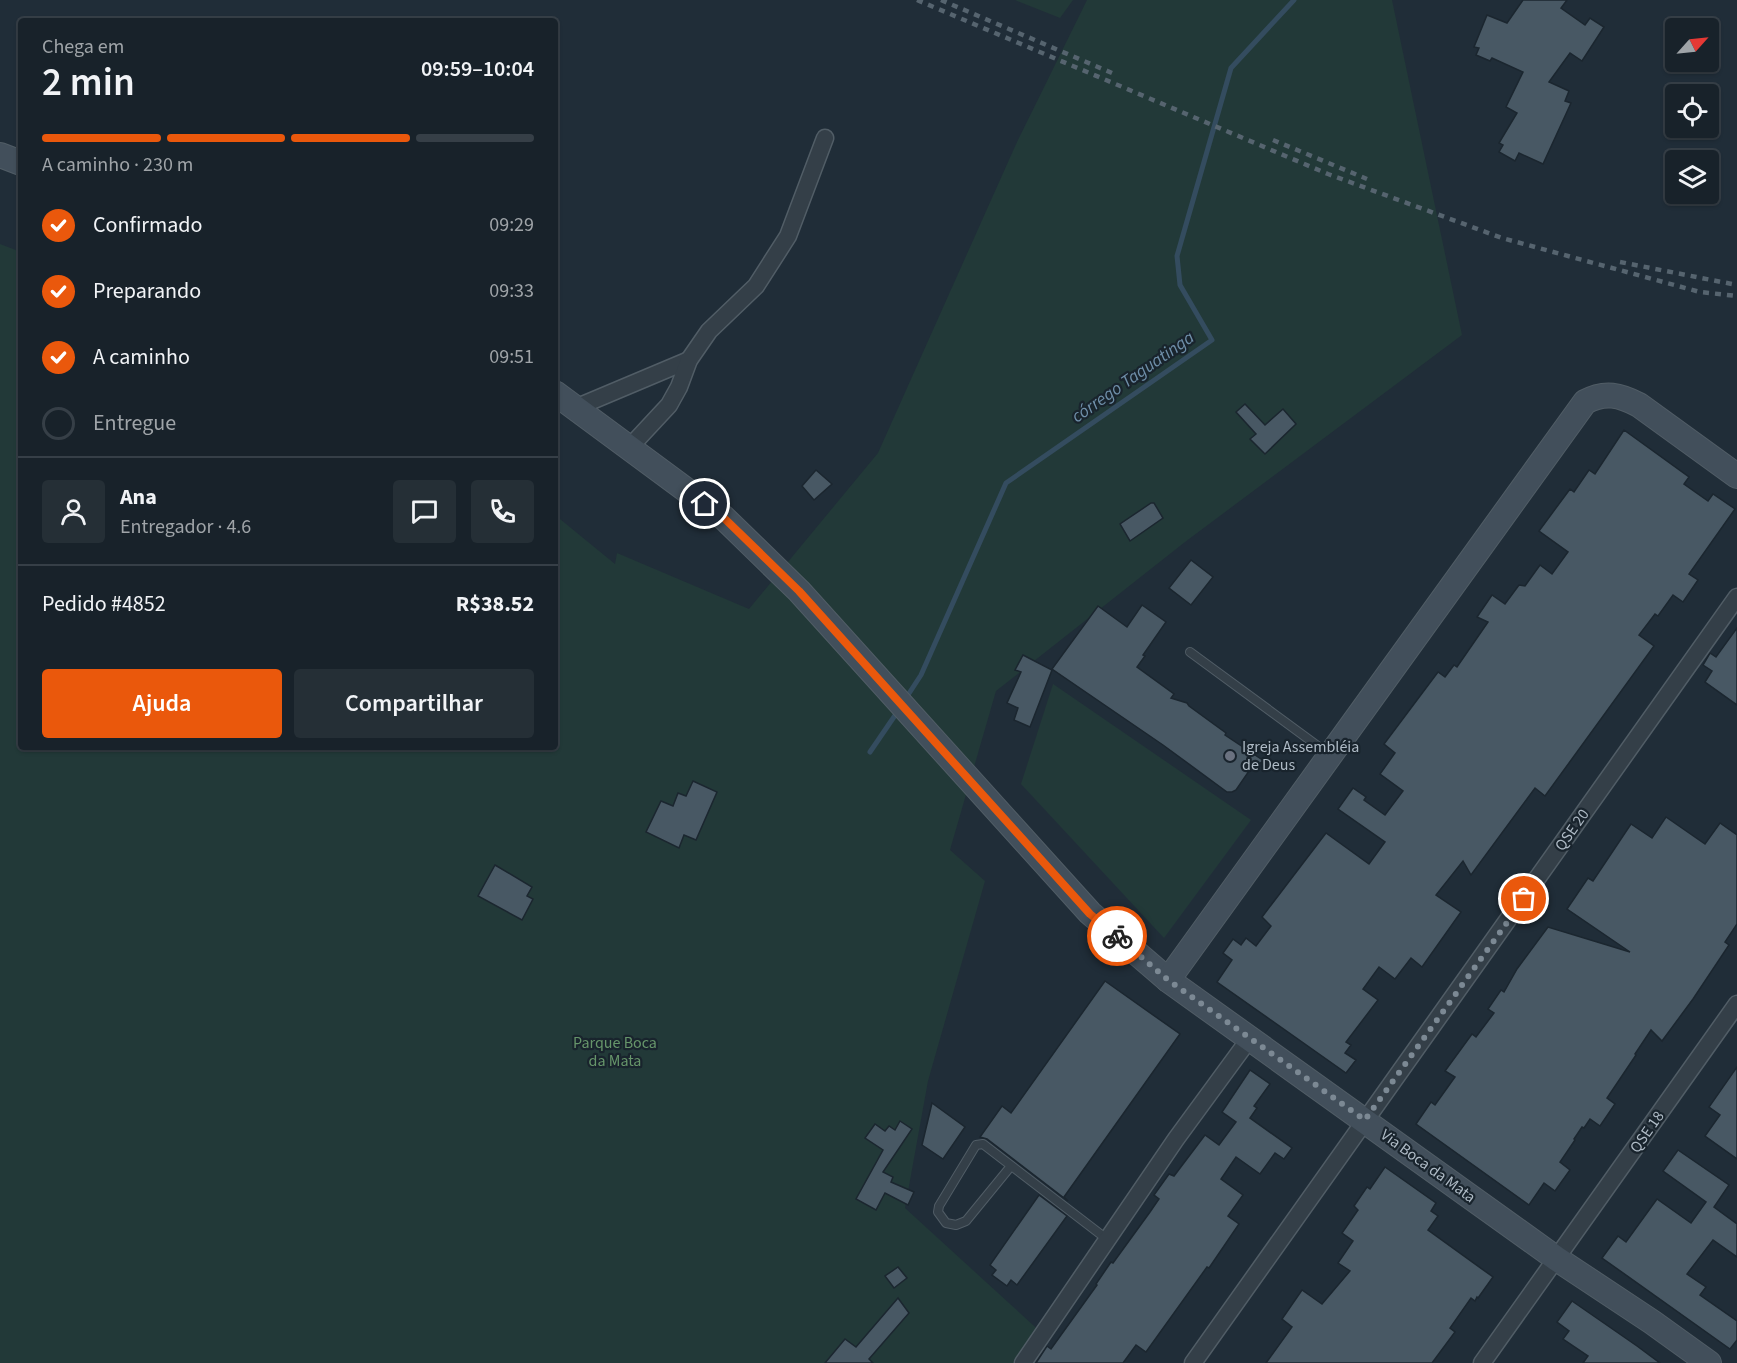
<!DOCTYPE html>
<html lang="pt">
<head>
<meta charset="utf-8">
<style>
	body { margin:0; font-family:"Source Sans 3",sans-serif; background:#252f36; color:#f1f3f6; height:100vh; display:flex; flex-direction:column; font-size:22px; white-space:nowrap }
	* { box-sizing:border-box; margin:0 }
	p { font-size:20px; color:#9fa4a8 }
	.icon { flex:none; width:33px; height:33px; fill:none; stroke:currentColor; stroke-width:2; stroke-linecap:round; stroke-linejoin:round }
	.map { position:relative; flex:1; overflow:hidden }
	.side { position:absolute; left:18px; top:18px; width:540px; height:732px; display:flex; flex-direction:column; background:#18222a; border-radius:6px; box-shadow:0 2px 4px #0004,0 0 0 2px #363f47 }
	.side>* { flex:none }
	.needle { width:39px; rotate:63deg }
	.buttons { position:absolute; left:1665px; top:18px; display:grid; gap:12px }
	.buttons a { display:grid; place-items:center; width:54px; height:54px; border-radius:6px; background:#18222a; box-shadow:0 2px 4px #0004,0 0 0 2px #363f47; font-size:30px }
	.pin { position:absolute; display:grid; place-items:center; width:51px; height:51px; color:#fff; margin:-26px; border:3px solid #fff; border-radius:50%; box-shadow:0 2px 6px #0007 }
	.courier { position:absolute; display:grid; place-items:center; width:60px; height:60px; margin:-30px; border:4px solid #ea580c; border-radius:50%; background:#fff; color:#222; box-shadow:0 2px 8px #0007 }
	.headline em { font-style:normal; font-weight:600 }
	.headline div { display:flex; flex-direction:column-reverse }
	.headline { display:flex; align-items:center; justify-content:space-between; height:102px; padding:0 24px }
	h1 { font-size:39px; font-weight:600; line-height:45px }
	.bar { display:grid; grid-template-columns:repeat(4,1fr); gap:9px 6px; align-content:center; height:72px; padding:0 24px }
	.bar i { height:8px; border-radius:4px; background:#363f47 }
	.bar .on { background:#ea580c }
	.bar p { grid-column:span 4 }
	.line { display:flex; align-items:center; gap:15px; padding:0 24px; border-top:2px solid #363f47 }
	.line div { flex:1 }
	.round { display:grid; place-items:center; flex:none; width:63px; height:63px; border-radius:6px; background:#252f36 }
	ol { padding:0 24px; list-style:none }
	li { display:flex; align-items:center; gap:18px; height:66px }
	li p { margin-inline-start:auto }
	li .icon { padding:6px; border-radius:50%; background:#ea580c; color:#fff; stroke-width:4 }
	li:last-child { color:#9fa4a8 }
	li i { width:33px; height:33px; border:3px solid #363f47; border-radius:50% }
	.cta { display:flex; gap:12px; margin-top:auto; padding:12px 24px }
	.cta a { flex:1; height:69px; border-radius:6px; background:#ea580c; color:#fff; font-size:24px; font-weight:600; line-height:69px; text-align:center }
	.cta a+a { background:#252f36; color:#f1f3f6 }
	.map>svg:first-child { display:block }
	.green { fill:#223938 }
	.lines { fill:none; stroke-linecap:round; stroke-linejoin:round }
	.stream { stroke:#344c5f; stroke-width:5 }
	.building { fill:#485864; stroke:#1b262f; stroke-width:1.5 }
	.lane-casing { stroke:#515d66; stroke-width:10 }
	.street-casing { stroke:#515d66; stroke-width:19 }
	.secondary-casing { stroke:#515d66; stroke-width:26 }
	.lane { stroke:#343f48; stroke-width:8 }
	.street { stroke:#343f48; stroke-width:16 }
	.secondary { stroke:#424f5b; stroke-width:24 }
	.rail { stroke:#56646f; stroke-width:4.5; stroke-dasharray:6 6; stroke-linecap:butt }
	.done { stroke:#7c8994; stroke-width:6; stroke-dasharray:0 10.8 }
	.route { stroke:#ea580c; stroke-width:8 }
	.worship-dot { fill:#6b7280; stroke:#19242d; stroke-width:2 }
	.labels { text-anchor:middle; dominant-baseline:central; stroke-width:4.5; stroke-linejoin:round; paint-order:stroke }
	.poi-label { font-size:16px; fill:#aebac5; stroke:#19242d; text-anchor:start }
	.street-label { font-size:16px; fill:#aebac5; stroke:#19242d }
	.park-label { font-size:16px; fill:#66956a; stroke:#19242d }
	.water-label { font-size:18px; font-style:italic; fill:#6f8fa9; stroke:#19242d }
</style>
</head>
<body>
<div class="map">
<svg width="1737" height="1363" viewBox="0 0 1737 1363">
	<rect width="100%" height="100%" fill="#202d38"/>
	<g class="green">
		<path d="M1015,0H1073L1060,18Z"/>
		<path d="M1087,0H1392L1462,335L1185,542L996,691L950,850L985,881L928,1081L905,1208L1045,1336L1025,1363H0V244L21,252V747H555V515L615,564L617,553L749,609L878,453L1017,142Z"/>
		<path d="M1053,684L1251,820L1164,938L1021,784Z"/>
	</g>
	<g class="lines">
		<g class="stream">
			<path d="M906,698L921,675L1006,483L1212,340L1180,285L1177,256L1231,68L1294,0"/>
			<path d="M870,752L898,711"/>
		</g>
	</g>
	<g class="building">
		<path d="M1523,0H1567L1561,8L1585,25L1590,18L1604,27L1582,61L1570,53L1549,82L1569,91L1565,101L1571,103L1543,164L1519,153L1515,161L1499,152L1503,145L1499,143L1517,113L1506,107L1523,72L1492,58L1490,61L1476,55L1479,48L1474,47L1487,15L1507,23Z"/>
		<path d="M1245,404L1265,425L1283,409L1296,424L1265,454L1250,439L1256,434L1236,412Z"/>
		<path d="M1624,430L1689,477L1684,484L1708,501L1713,494L1735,509L1689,574L1698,580L1683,602L1673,595L1658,616L1655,614L1639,635L1654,646L1545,796L1535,788L1471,875L1463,861L1436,895L1461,912L1422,967L1411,958L1395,979L1379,967L1363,989L1378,1000L1346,1042L1351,1045L1345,1053L1356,1060L1346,1073L1217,982L1232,960L1223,953L1233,939L1241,945L1246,938L1256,946L1271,926L1262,917L1326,833L1369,864L1385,842L1338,809L1353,788L1366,797L1364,800L1385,815L1403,791L1380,774L1395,753L1384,744L1438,672L1445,677L1454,665L1457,667L1488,622L1477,617L1492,595L1505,604L1519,585L1525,586L1540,565L1552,574L1568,552L1539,531L1570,489L1574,492L1589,470L1595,474Z"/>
		<path d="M816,470L832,484L814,500L802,486Z"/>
		<path d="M1151,503H1154L1163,518L1130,541L1120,524Z"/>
		<path d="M1191,560L1213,577L1191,605L1169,588Z"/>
		<path d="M1142,605L1166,622L1143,655L1145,656L1137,667L1174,694L1171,698L1187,703L1189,706L1226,733L1225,735L1264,761L1251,768L1236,790L1232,792H1227L1163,745L1052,669L1098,606L1127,627Z"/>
		<path d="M1737,628V705L1705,682L1712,671L1703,665L1710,653L1716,657Z"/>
		<path d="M1023,655L1052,670L1030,727L1014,720L1018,708L1007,703L1021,672L1015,670Z"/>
		<path d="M693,781L717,792L696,840L684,835L679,848L646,832L661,801L673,806L678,793L686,796Z"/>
		<path d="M1666,817L1705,844L1720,823L1737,835V924L1725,942L1729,945L1693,999L1662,1041L1651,1030L1635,1054L1636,1055L1607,1098L1615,1104L1600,1126L1590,1119L1584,1128L1582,1127L1574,1139L1575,1140L1560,1162L1570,1170L1555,1191L1544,1183L1529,1205L1416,1124L1431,1102L1435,1105L1455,1077L1445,1071L1472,1034L1476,1037L1494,1013L1488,1009L1501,990L1504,992L1517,969L1548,927L1630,952L1567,909L1588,878L1593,881L1631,824L1652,838Z"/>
		<path d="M495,865L532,887L527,896L533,899L522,920L478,896Z"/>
		<path d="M1105,981L1180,1034L1064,1197L1068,1201L987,1139L980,1137L1002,1106L1011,1113Z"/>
		<path d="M1737,1067V1159L1705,1136L1720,1115L1709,1107Z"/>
		<path d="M1250,1070L1270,1084L1254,1106L1257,1108L1250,1118L1292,1148L1284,1159L1275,1153L1260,1174L1236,1157L1221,1179L1243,1195L1228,1216L1239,1224L1209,1268L1207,1267L1146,1352L1136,1345L1123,1363H1036L1047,1346L1051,1349L1097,1285L1096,1284L1111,1262L1113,1263L1150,1212L1159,1199L1154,1195L1169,1174L1174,1176L1205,1135L1219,1145L1236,1122L1222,1112Z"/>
		<path d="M932,1103L965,1127L943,1159L922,1145Z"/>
		<path d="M900,1121L912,1129L883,1172L893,1177L891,1182L914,1192L908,1205L885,1193L876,1210L856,1199L883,1150L865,1138L875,1124L885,1131L889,1126L895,1130Z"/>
		<path d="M1678,1150L1729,1185L1714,1207L1737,1224V1257L1713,1240L1687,1274L1706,1287L1700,1295L1737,1321V1340L1730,1349L1602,1258L1618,1236L1626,1242L1657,1199L1691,1223L1706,1202L1663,1171Z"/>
		<path d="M1385,1167L1436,1203L1431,1211L1438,1216L1428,1230L1493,1277L1478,1298L1477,1297L1475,1301L1471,1298L1450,1328L1455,1332L1432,1363H1266L1292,1327L1282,1319L1302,1290L1322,1304L1350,1271L1338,1263L1353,1241L1342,1233L1358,1210L1354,1206L1367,1187L1370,1189Z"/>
		<path d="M1039,1195L1067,1216L1017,1285L1011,1280L1007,1286L992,1275L996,1270L990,1265Z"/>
		<path d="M898,1267L907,1278L894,1288L885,1276Z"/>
		<path d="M898,1298L909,1313L869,1359L873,1363H825L845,1339L856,1347Z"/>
		<path d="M1572,1301L1637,1346L1660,1363H1583L1588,1356L1563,1339L1569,1331L1557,1322Z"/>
	</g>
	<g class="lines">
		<g class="lane-casing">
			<g id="lane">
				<path d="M1190,652L1330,755"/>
				<path d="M1011,1166L966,1221L956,1225L946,1223L938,1212L939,1206L976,1145L983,1144C1025,1176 1066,1208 1108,1240"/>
			</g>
		</g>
		<g class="street-casing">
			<g id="street">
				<path d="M575,408L689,360"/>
				<path d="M629,448L669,405L679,387L689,360L709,331L756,286L788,236L825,138"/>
				<path d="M1023,1363L1176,1139L1250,1038"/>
				<path d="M1193,1363L1737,597"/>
				<path d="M1482,1363L1737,1004"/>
			</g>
		</g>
		<g class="secondary-casing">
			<g id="secondary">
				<path d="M0,155L21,163"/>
				<path d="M555,393L724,518L799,591L1090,913L1168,980L1557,1259L1652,1322L1709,1363"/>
				<path d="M1168,980L1585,402C1605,391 1620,395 1639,405L1737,476"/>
			</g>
		</g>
		<use href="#lane" class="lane"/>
		<use href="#street" class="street"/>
		<use href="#secondary" class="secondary"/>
		<g class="rail">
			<path d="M917,0L1328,174L1502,238L1700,292L1737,296"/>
			<path d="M941,0L1112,73"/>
			<path d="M1273,140L1367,179"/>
			<path d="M1620,262L1737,285"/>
		</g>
	</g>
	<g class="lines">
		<path class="done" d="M1117,936L1168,980L1365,1120L1524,899"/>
		<path class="route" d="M705,504L724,518L799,591L1054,874L1090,914L1117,936"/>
	</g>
	<circle class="worship-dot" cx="1230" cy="756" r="6"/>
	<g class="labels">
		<g class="poi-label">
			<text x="1242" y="747">Igreja Assembléia<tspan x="1242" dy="18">de Deus</tspan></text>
		</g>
		<g class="street-label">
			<text transform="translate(1572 830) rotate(-55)">QSE 20</text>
			<text transform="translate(1647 1132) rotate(-55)">QSE 18</text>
			<text transform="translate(1428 1166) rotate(36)">Via Boca da Mata</text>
		</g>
		<g class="park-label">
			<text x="615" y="1043">Parque Boca<tspan x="615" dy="18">da Mata</tspan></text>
		</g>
		<g class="water-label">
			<text transform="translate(1133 377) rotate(-35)">córrego Taguatinga</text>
		</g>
	</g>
</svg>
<div class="buttons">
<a><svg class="needle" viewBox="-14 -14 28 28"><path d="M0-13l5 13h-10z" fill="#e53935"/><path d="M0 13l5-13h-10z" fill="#9fa4a8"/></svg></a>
<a><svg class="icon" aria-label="locate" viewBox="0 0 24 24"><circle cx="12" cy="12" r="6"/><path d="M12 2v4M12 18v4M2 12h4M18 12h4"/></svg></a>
<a><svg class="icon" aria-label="layers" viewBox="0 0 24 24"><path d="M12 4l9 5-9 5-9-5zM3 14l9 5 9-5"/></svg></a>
</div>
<div class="pin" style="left:1524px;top:899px;background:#ea580c"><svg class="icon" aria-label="bag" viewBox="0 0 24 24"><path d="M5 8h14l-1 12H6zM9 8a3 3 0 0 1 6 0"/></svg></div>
<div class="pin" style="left:705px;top:504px;background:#1f2937"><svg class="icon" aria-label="home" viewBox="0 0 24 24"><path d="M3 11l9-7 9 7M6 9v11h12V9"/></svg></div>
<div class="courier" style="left:1117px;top:936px"><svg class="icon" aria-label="bike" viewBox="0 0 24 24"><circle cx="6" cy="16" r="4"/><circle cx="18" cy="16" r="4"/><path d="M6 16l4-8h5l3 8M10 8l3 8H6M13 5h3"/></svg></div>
<section class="side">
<div class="headline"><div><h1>2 min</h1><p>Chega em</p></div><em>09:59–10:04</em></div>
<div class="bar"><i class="on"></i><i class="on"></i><i class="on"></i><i></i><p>A caminho · 230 m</p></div>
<ol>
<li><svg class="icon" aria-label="check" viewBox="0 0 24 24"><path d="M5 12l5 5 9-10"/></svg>Confirmado<p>09:29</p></li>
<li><svg class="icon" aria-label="check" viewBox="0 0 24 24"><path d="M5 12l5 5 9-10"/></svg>Preparando<p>09:33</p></li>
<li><svg class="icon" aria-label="check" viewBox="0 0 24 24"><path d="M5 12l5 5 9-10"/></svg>A caminho<p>09:51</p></li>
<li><i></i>Entregue</li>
</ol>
<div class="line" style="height:108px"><a class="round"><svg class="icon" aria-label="person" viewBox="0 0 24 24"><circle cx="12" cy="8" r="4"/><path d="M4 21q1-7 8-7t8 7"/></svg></a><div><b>Ana</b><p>Entregador · 4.6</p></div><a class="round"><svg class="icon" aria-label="chat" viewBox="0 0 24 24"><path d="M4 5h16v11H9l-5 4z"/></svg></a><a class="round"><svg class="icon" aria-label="phone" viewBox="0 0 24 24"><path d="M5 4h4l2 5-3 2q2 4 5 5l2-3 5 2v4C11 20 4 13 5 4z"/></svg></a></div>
<div class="line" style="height:78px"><div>Pedido #4852</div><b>R$38.52</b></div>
<div class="cta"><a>Ajuda</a><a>Compartilhar</a></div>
</section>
</div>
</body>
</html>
